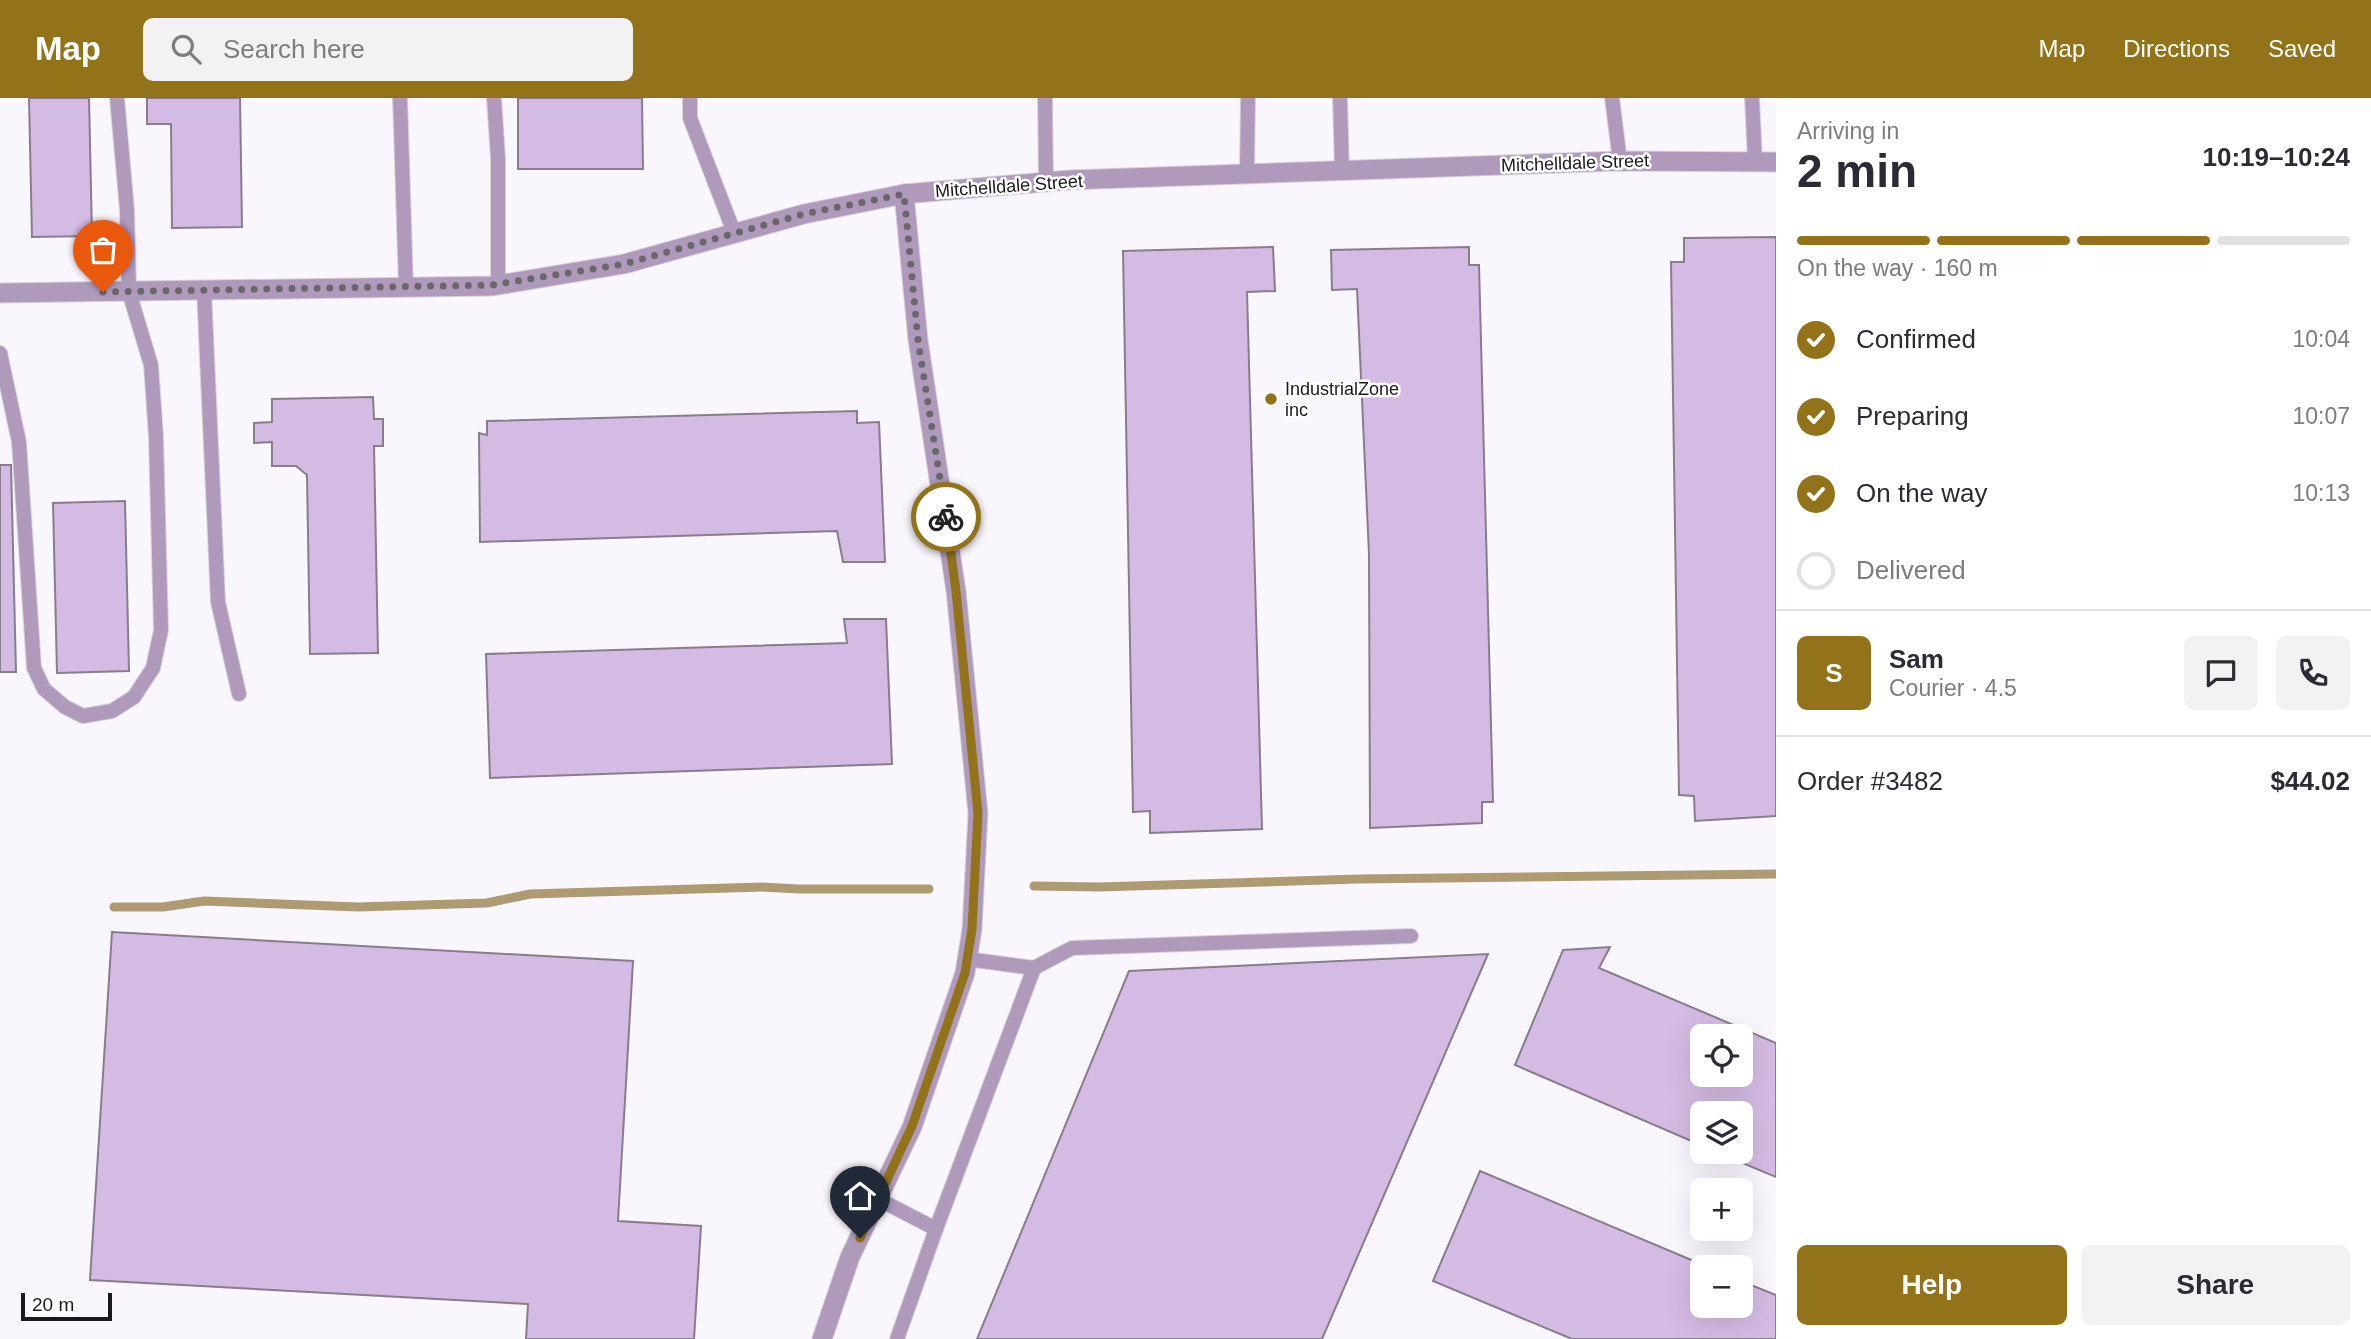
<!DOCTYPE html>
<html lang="en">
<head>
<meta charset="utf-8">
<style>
	body { margin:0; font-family:Arial,sans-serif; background:#f2f2f3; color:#2b2b33; height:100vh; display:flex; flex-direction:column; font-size:26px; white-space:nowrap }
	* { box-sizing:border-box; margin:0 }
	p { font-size:23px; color:#7c7c81 }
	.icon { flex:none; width:38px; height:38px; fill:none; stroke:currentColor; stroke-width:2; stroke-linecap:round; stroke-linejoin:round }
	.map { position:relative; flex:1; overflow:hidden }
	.sheet { display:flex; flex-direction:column; background:#fff; width:595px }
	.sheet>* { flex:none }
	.controls { position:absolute; left:1690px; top:926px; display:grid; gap:14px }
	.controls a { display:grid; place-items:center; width:63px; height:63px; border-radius:10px; background:#fff; box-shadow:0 7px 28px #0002; font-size:35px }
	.scale { position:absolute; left:21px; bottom:18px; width:91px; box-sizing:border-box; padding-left:7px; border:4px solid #1b181e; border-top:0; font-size:19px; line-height:24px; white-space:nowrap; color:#1b181e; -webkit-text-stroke:5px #fff; paint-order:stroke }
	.pin { position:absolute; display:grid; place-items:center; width:60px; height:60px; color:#fff; margin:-72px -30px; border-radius:50% 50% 50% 0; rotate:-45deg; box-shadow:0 0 7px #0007 }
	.pin .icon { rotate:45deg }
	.courier { position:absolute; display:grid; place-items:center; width:70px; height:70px; margin:-35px; border:5px solid #937319; border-radius:50%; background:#fff; color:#222; box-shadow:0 2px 9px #0007 }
	.summary em { font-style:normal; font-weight:700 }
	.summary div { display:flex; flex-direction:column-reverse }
	.summary { display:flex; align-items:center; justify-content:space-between; height:119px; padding:0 21px }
	h1 { font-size:46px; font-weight:700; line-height:52px }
	.bar { display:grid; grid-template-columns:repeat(4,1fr); gap:10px 7px; align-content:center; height:84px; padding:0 21px }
	.bar i { height:9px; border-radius:5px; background:#e1e1e2 }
	.bar .active { background:#937319 }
	.bar p { grid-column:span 4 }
	.line { display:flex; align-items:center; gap:18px; padding:0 21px; border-top:2px solid #e1e1e2 }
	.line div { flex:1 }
	.round { display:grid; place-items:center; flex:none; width:74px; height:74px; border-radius:10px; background:#f2f2f3 }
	ol { padding:0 21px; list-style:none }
	li { display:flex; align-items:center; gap:21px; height:77px }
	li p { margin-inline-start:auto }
	li .icon { padding:7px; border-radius:50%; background:#937319; color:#fff; stroke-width:4 }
	li:last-child { color:#7c7c81 }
	li i { width:38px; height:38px; border:4px solid #e1e1e2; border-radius:50% }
	.cta { display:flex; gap:14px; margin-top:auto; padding:14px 21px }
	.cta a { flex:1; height:80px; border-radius:10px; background:#937319; color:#fff; font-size:28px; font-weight:700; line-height:80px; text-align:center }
	.cta a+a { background:#f2f2f3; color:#2b2b33 }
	header { display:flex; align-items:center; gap:42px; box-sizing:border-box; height:98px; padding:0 35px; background:#937319; color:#fff }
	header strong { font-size:33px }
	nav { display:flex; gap:38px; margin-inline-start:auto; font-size:24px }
	.search { width:490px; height:63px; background:#f2f2f3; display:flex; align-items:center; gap:18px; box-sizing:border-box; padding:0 24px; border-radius:10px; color:#7c7c81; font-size:26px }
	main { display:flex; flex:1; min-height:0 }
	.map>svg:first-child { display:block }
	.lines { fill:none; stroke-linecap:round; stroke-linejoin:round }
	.stream { stroke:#ae9b71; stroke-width:9 }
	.building { fill:#d4bbe3; stroke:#877d8d; stroke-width:2; fill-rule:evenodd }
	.service-casing { stroke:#d6d2d9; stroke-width:16 }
	.minor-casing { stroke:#d6d2d9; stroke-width:21 }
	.service { stroke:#af9abc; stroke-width:14 }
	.minor { stroke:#af9abc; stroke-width:19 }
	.done { stroke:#69666c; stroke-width:7; stroke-dasharray:0 12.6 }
	.route { stroke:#937319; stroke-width:9 }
	.poi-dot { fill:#937319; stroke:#fff; stroke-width:2.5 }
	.labels { text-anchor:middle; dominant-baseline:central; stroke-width:5; stroke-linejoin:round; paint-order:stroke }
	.street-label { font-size:18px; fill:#1b181e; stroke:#fff }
	.poi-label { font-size:18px; fill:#1b181e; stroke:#fff; text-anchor:start }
</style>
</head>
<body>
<header>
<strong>Map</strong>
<div class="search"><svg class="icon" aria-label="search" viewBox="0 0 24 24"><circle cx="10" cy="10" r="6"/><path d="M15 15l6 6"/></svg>Search here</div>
<nav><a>Map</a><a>Directions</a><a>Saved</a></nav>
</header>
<main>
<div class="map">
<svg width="1776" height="1241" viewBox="0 0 1776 1241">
	<rect width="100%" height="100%" fill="#faf6fd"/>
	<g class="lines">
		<g class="stream">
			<path d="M1034,788L1099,789L1359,781L1776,776"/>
			<path d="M114,809H163L204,803L358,809L487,805L530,796L762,789L799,791H929"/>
		</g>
	</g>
	<g class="building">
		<path d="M29,0H89L92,138L32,139Z"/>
		<path d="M147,0H240L242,129L172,130L171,26H147Z"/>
		<path d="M518,0H642L643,71H518Z"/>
		<path d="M1776,139V718L1695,723L1694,698L1679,697L1671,164H1684V140Z"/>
		<path d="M1273,149L1275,193L1247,194L1262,731L1150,735V713L1133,714L1123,153Z"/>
		<path d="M1469,149V167H1479L1493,704H1482V725L1370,730L1369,456L1357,191L1332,192L1331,152Z"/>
		<path d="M373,299L374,321H383V348H374L378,555L310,556L307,377L296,368H272V344L254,345V325L272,324V301Z"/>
		<path d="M857,313V325L879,324L885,464H843L837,433L480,444L479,335L487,337V323Z"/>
		<path d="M0,367H11L16,574H0Z"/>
		<path d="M125,403L129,573L57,575L53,405Z"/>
		<path d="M844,521H886L892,666L490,680L486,556L847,545Z"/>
		<path d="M112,834L633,863L618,1123L701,1128L694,1241H526L528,1206L90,1182Z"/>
		<path d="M1610,849L1599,870L1776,945V1079L1716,1054H1741V1015H1703V1048L1515,967L1563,852ZM1703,938H1741V976H1703Z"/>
		<path d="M1488,856L1322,1241H977L1129,873Z"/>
		<path d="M1480,1073L1708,1169H1703V1208H1741V1183L1776,1197V1241H1572L1433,1183Z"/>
	</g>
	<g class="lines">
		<g class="service-casing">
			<g id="service">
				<path d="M400,0L406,189"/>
				<path d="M494,0L498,60V187"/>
				<path d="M690,0V20L735,137"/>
				<path d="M1045,0L1046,84"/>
				<path d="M1340,0L1342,73"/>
				<path d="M1612,0L1620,63"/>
				<path d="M1752,0L1755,64"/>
				<path d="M1247,76L1248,0"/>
				<path d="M204,192L218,504L239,596"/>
				<path d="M0,255L19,344L34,570L44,591L65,609L83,618L112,613L134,599L153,570L161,532L156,339L151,267L129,194L127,112L117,0"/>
				<path d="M967,861L1034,870L1072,850L1411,838"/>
				<path d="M878,1101L936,1131"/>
				<path d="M897,1241L936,1131L1034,870"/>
			</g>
		</g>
		<g class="minor-casing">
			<g id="minor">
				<path d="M0,195L492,188L624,166L804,116L904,96L1069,82L1620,63L1776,64"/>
				<path d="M822,1241L850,1159L912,1029L965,875L972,831L978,715L956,493L918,242L904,96"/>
			</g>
		</g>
		<use href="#service" class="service"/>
		<use href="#minor" class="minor"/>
	</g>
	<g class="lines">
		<path class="done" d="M103,194L492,187L624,166L804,116L904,96L918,242L946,419"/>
		<path class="route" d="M860,1140L912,1028L965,875L972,831L978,715L956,493L946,419"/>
	</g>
	<circle class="poi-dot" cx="1271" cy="301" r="7"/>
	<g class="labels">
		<g class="street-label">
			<text transform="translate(1575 65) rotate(-2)">Mitchelldale Street</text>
			<text transform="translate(1009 88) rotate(-4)">Mitchelldale Street</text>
		</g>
		<g class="poi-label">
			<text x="1285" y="291">IndustrialZone<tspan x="1285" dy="21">inc</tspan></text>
		</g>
	</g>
</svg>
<div class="controls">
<a><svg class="icon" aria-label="locate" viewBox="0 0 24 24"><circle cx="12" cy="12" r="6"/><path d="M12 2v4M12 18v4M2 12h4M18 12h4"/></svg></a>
<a><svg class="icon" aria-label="layers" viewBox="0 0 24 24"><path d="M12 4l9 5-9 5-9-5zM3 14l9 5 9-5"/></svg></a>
<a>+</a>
<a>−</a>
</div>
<div class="scale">20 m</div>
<div class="pin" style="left:103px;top:194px;background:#ea580c"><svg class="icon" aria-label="bag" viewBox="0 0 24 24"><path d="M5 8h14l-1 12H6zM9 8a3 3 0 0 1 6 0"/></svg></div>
<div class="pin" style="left:860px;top:1140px;background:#1f2937"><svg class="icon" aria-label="home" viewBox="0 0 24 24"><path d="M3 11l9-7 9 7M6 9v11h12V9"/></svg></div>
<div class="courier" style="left:946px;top:419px"><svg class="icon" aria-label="bike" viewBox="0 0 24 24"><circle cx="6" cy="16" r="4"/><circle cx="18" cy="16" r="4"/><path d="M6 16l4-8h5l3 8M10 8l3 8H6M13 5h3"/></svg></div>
</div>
<section class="sheet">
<div class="summary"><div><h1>2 min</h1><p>Arriving in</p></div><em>10:19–10:24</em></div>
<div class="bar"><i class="active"></i><i class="active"></i><i class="active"></i><i></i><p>On the way · 160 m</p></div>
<ol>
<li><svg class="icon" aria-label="check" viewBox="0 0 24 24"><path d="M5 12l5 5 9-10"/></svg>Confirmed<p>10:04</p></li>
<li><svg class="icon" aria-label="check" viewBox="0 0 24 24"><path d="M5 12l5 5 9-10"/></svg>Preparing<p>10:07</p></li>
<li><svg class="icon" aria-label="check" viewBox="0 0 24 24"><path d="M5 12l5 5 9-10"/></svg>On the way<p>10:13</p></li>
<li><i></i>Delivered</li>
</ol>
<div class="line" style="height:126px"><b class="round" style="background:#937319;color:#fff">S</b><div><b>Sam</b><p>Courier · 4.5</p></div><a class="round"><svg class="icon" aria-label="chat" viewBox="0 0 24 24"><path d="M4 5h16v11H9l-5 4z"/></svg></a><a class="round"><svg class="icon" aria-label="phone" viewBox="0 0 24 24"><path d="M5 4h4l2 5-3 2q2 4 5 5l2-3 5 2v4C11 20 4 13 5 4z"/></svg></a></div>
<div class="line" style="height:91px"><div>Order #3482</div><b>$44.02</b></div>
<div class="cta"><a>Help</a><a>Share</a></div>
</section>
</main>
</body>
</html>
